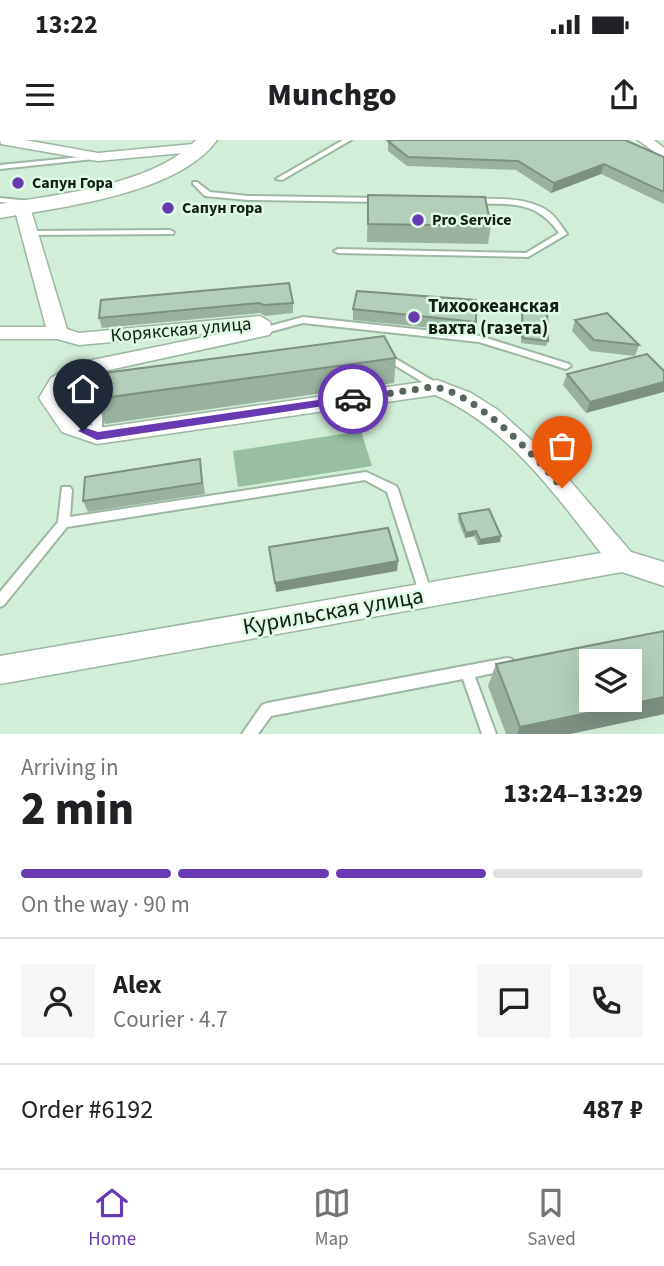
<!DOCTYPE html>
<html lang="en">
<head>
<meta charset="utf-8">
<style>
	body { margin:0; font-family:"Source Sans 3",sans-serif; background:#f6f6f6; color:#202124; height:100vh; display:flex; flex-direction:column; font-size:26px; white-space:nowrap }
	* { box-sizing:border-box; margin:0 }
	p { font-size:23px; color:#757577 }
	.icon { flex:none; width:38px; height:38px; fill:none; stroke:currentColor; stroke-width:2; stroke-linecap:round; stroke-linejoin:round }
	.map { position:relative; height:594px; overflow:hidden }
	.sheet { display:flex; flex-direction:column; background:#fff; flex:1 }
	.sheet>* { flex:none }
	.buttons { position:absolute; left:579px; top:509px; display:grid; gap:14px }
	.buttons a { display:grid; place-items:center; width:63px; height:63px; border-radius:0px; background:#fff; box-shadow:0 7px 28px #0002; font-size:35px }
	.pin { position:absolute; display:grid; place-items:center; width:60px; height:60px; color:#fff; margin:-72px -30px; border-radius:50% 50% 50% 0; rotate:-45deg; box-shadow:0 0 7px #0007 }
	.pin .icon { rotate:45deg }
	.courier { position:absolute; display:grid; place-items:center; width:70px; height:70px; margin:-35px; border:5px solid #673ab2; border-radius:50%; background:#fff; color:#222; box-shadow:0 2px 9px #0007 }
	.headline em { font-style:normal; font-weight:800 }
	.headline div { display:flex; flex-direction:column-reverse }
	.headline { display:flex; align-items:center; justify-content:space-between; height:119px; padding:0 21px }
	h1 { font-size:46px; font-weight:800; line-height:52px }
	.bar { display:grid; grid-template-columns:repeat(4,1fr); gap:10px 7px; align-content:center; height:84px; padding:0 21px }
	.bar i { height:9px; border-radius:5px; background:#e0e0e0 }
	.bar .selected { background:#673ab2 }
	.bar p { grid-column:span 4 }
	.line { display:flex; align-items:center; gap:18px; padding:0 21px; border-top:2px solid #e0e0e0 }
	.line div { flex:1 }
	.round { display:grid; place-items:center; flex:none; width:74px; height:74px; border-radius:0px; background:#f6f6f6 }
	.status { display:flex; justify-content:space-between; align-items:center; height:49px; padding:0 35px; background:#fff; direction:ltr }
	.status svg { height:19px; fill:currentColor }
	header { display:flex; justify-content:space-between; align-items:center; height:91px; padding:0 21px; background:#fff; font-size:32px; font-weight:800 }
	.tab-bar { display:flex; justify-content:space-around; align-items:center; height:98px; border-top:2px solid #e0e0e0; background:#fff; font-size:19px; color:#757577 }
	.tab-bar a { display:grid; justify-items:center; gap:4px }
	.tab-bar .selected { color:#673ab2 }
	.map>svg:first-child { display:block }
	.green { fill:#98bfa2 }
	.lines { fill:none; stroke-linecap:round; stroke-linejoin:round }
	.service-casing { stroke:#9db7a3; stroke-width:4 }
	.minor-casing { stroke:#9db7a3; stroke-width:3 }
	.secondary-casing { stroke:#9db7a3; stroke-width:3 }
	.service { fill:#fff; fill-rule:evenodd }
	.minor { fill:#fff; fill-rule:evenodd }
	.secondary { fill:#fff; fill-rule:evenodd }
	.wall { fill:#9ab1a0 }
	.shaded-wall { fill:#7d9082 }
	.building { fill:#b3ceba; stroke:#7d9082; stroke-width:2; fill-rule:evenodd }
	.route { fill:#673ab2 }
	.done { stroke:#56665b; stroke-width:7; stroke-dasharray:0 12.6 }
	.poi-dot { fill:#673ab2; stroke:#dffae5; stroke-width:2.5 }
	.labels { text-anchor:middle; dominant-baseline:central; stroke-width:5; stroke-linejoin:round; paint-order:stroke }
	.far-poi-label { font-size:16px; font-weight:bold; fill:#141e17; stroke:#dffae5; text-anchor:start }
	.poi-label { font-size:19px; font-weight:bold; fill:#141e17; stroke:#dffae5; text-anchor:start }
	.street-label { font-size:19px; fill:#141e17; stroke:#dffae5 }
	.near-street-label { font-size:23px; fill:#141e17; stroke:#dffae5 }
</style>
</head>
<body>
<div class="status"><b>13:22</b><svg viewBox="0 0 49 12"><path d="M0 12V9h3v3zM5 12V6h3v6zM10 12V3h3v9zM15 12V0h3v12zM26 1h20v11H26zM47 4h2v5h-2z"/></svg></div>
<header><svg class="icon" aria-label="menu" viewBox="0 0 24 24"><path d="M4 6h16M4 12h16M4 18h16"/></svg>Munchgo<svg class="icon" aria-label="share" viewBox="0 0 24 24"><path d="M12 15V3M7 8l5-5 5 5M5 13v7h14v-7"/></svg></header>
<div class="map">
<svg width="664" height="594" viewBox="0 0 664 594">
	<rect width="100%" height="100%" fill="#d2edd8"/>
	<path class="green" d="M361,291L372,326L238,347L233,311Z"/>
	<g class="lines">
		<g class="service-casing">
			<g id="service">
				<path d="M343,0H351L282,40L276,39Z"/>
				<path d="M101,15L104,17L103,18L0,29V25Z"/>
				<path d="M193,42H197L210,52L248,56L381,58L385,60L381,62L248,60L205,56L193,44Z"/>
				<path d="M0,58L30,61L34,63L30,65L0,62Z"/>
				<path d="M471,60C495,58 529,57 549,72C557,78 561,86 567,94L528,117L338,113L334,111L338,109L526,113L559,93C536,60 510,64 474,64L470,62Z"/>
				<path d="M170,90L174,92L173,94L30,95L26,93L30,91Z"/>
				<path d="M303,177L480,196L569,224L571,226L566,229L479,202L303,183L262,194L257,191L259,189Z"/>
				<path d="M386,213L440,245L442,247L440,249H434L383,218L381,216L383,214Z"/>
				<path d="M97,251L107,252L108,254L107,256L102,257V296L97,300L92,296V254Z"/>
				<path d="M366,332L396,346L398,349L432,455L430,459L426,461L422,459L420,455L387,352L365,340L67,387L4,465L0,467V452L58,382L62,347H70L72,350L70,377Z"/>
				<path d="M507,518L512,519L514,524L512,529L475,537L496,594H482L463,539L271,576L258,594H242L262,565L267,563Z"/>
			</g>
		</g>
		<g class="minor-casing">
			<g id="minor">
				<path d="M0,0H25L98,13L204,3L211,7L204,11L98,21L1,4Z"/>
				<path d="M638,0H654L664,8V19Z"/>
				<path d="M22,62L30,67L67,189L79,193L260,176L270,182L272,191L269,195L86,235L66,248L61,257L78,280L98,288L437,240L471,253L498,270L548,315L631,412L664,422V446L622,432L0,544V516L601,413C554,353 507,286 435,255L97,304L62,292L39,258L51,238L73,224L234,191L79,205L57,199H0V187H46L14,67Z"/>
			</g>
		</g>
		<g class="secondary-casing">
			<path id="secondary" d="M196,0H217C178,54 62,67 0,78V64C57,55 156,44 196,0Z"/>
		</g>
		<use href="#service" class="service"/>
		<use href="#minor" class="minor"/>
		<use href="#secondary" class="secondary"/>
	</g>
	<g class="wall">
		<path d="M388,1L664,17V64L601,34L551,53L516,30L407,26L388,11Z"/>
		<path d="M368,55L491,86L488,104L367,102Z"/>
		<path d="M101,160L293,163V173L265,176L260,173L102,188L99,178Z"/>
		<path d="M353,169L476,182L474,192L353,180Z"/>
		<path d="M522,169L548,201L546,206L521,203V174Z"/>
		<path d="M575,180L639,205L635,216L590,211L572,191Z"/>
		<path d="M647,214L586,273L563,245L567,234Z"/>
		<path d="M396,218L394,243L105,284L96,259Z"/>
		<path d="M200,319L205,354L88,372L83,361Z"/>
		<path d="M459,374L500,402L478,405L474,396L465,398L458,380Z"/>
		<path d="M664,491V574L570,594H506L488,546L496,524Z"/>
	</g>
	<g class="shaded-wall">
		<path d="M604,24L601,34L551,53L554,43Z"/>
		<path d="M664,242V252L586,273L590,262Z"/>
		<path d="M476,391L474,396L465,398L466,393Z"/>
		<path d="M501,396L500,402L478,405L480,400Z"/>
		<path d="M398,421L397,431L276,452L275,443Z"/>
		<path d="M664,557V574L570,594H517L520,587Z"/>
	</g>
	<g class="building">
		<path d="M393,0H625L664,17V52L604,24L554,43L518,21L408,17L388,1Z"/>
		<path d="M368,55L485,57L491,86L368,84Z"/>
		<path d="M289,143L293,163L264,165L259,163L99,178L101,160Z"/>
		<path d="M357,151L476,160V182L353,169Z"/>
		<path d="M522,169L547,171L548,201L523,198Z"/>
		<path d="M607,173L639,205L594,200L575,180Z"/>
		<path d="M384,196L396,218L96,259L97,234Z"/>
		<path d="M647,214L664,231V242L590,262L567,234Z"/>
		<path d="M200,319L202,343L83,361L85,337Z"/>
		<path d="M489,369L501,396L480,400L476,391L466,393L459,374Z"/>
		<path d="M388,388L398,421L275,443L269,407Z"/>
		<path d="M664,491V557L520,587L496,524ZM592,522H630V560H592Z"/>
	</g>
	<path class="route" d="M353,255L358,259L357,261L97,300L78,291L83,287L98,292Z"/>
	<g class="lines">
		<path class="done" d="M353,259L431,247C470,247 539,319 562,348"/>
	</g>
	<g class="poi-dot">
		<circle cx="18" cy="43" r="7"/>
		<circle cx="168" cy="68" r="7"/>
		<circle cx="418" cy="80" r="7"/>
		<circle cx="414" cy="177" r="7"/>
	</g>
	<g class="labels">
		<g class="far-poi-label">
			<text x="32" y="43">Сапун Гора</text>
			<text x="182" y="68">Сапун гора</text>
			<text x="432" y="80">Pro Service</text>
		</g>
		<g class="poi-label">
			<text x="428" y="166">Тихоокеанская<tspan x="428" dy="22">вахта (газета)</tspan></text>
		</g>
		<g class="street-label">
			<text transform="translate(181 190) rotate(-5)">Корякская улица</text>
		</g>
		<g class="near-street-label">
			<text transform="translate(333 471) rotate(-10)">Курильская улица</text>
		</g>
	</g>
</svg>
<div class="buttons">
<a><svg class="icon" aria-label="layers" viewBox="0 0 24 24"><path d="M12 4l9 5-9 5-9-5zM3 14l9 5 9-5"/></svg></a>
</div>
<div class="pin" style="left:562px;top:348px;background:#ea580c"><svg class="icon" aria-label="bag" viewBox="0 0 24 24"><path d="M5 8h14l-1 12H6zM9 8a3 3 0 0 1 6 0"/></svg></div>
<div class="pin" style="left:83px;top:291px;background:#1f2937"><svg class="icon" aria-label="home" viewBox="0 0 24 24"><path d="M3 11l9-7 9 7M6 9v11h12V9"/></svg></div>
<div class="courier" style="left:353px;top:259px"><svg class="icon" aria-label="car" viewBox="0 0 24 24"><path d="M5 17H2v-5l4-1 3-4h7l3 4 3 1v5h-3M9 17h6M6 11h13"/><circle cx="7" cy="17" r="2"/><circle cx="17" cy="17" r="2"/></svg></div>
</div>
<section class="sheet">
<div class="headline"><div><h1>2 min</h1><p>Arriving in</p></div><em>13:24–13:29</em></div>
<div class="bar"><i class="selected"></i><i class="selected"></i><i class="selected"></i><i></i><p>On the way · 90 m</p></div>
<div class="line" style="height:126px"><a class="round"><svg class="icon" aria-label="person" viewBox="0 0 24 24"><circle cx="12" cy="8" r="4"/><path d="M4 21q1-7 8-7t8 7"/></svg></a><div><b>Alex</b><p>Courier · 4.7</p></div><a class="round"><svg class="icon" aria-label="chat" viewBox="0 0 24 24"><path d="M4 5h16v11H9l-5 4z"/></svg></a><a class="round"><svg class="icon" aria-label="phone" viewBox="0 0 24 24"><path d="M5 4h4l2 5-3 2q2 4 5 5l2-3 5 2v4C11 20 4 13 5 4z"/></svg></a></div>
<div class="line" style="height:91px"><div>Order #6192</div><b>487 ₽</b></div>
</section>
<nav class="tab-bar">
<a class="selected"><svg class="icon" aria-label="home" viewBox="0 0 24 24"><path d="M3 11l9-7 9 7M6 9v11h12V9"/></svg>Home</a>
<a><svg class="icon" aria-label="map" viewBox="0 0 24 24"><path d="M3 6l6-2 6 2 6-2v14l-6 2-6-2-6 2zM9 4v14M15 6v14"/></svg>Map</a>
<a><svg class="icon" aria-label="saved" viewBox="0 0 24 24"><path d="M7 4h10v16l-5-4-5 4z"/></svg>Saved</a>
</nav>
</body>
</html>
